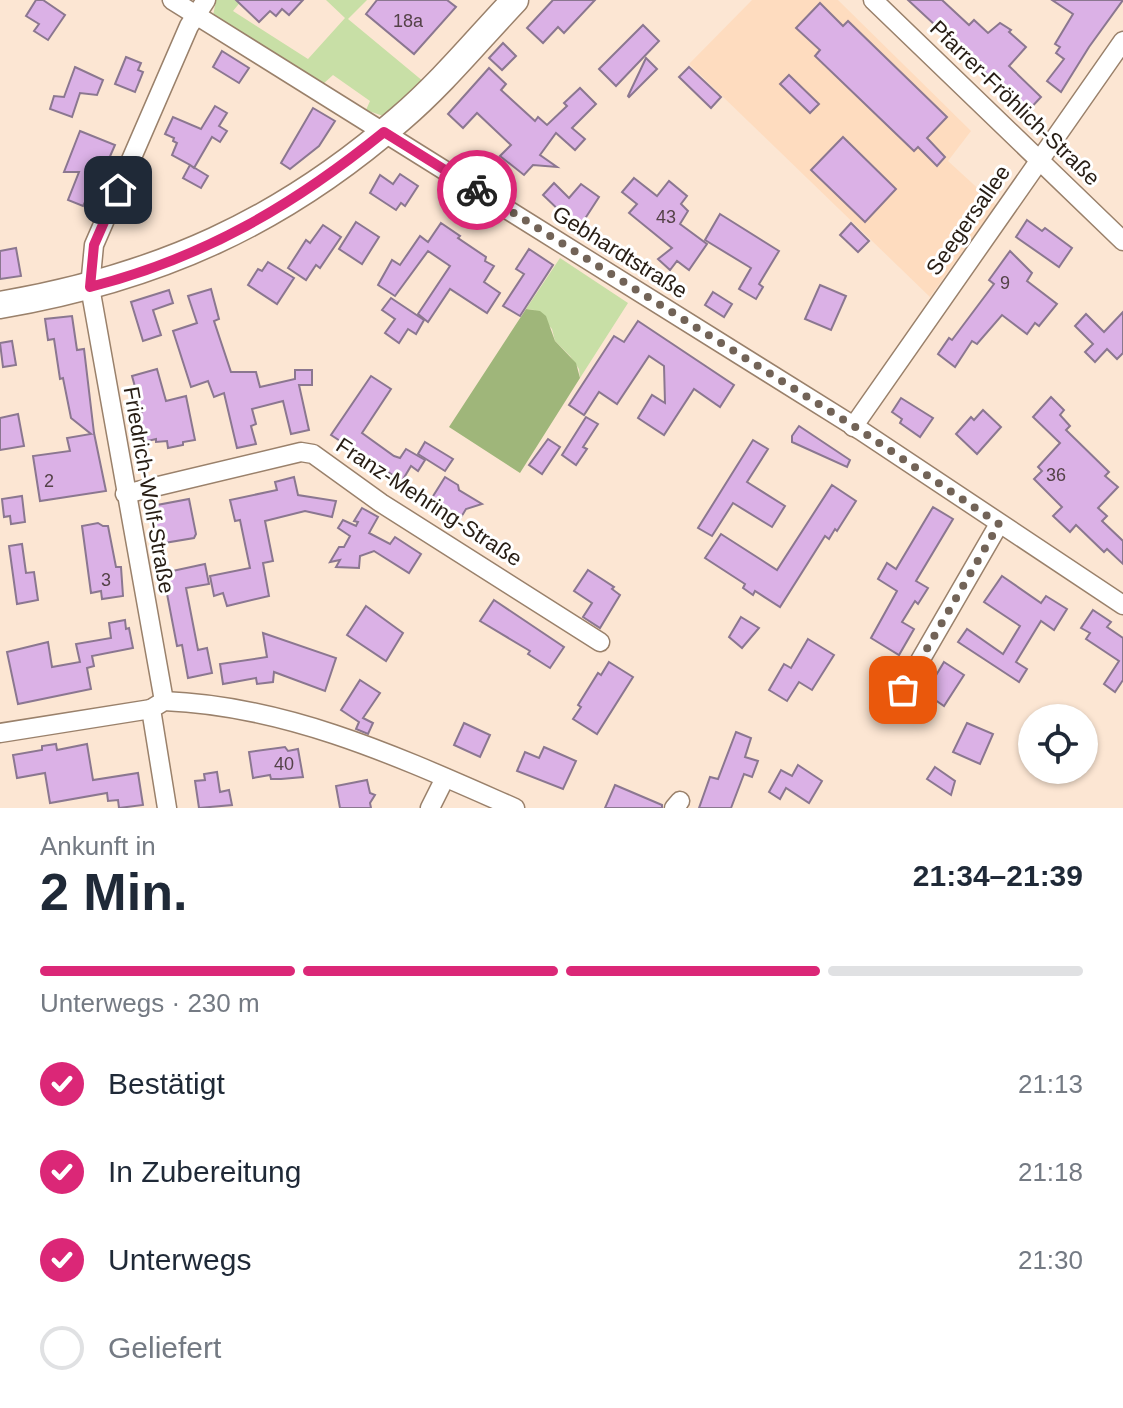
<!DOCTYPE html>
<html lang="de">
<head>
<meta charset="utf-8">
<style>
	body { margin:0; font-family:Helvetica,sans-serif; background:#f2f2f3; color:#1f2937; height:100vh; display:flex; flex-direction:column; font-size:30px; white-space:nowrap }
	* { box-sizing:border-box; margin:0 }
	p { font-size:26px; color:#747a83 }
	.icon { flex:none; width:44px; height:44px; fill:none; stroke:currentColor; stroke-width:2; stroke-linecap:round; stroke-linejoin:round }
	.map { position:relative; height:808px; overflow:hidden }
	.side { display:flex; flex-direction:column; background:#fff; flex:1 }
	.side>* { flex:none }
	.tools { position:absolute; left:1018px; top:704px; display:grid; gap:16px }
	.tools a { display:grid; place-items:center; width:80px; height:80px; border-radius:50%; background:#fff; box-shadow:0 2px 6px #0004; font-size:40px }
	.pin { position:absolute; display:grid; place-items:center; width:68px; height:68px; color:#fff; margin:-34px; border-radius:16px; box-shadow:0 4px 12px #0006 }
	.courier { position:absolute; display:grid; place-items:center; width:80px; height:80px; margin:-40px; border:6px solid #db2777; border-radius:50%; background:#fff; color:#222; box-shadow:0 2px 10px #0007 }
	.summary em { font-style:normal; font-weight:700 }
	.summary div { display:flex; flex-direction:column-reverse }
	.summary { display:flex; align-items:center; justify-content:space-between; height:136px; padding:0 40px }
	h1 { font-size:52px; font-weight:700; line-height:60px }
	.bar { display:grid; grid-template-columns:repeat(4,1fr); gap:12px 8px; align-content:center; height:96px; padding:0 40px }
	.bar i { height:10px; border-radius:6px; background:#e0e1e3 }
	.bar .active { background:#db2777 }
	.bar p { grid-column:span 4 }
	ol { padding:0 40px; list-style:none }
	li { display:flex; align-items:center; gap:24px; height:88px }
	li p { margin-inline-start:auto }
	li .icon { padding:8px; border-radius:50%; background:#db2777; color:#fff; stroke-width:4 }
	li:last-child { color:#747a83 }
	li i { width:44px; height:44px; border:4px solid #e0e1e3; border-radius:50% }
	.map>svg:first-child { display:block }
	.built { fill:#fedcbf }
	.green { fill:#c8dfa6 }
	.forest { fill:#9fb67a }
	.building { fill:#dbb1e6; stroke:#8b7790; stroke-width:2 }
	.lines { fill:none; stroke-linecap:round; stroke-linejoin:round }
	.street-casing { stroke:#9a816b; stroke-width:21 }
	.secondary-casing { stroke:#9a816b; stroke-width:29 }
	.street { stroke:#fff; stroke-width:18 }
	.secondary { stroke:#fff; stroke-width:26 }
	.done { stroke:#726357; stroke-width:8; stroke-dasharray:0 14.4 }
	.route { stroke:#db2777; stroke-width:10 }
	.labels { text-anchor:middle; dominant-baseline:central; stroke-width:6; stroke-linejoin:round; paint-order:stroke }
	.number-label { font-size:18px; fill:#544248 }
	.street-label { font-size:22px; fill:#271d14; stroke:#fff }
</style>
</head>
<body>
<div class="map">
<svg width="1123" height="808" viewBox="0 0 1123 808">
	<rect width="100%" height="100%" fill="#fce6d3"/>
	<path class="built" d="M752,0H838L971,131L948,161L996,205L930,297L689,64Z"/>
	<g class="green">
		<path d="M216,0H242L233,11L308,59L345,18L326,0H367L348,19L424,82L386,117L366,110L370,101L333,75L322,85L213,16Z"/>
		<path d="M560,258L628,303L580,378L579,369L570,356L555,341L552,329L534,310L526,309Z"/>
	</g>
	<path class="forest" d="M526,309L540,311L546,316L555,341L576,363L580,378L520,473L449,427Z"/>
	<g class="building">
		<path d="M36,0H43L65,15L48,40L34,31L39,24L26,16Z"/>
		<path d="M236,0H303L289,15L282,9L276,16L270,11L259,22Z"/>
		<path d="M377,0H447L456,7L414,54L366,14Z"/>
		<path d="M553,0H595L564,33L558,27L543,43L527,28Z"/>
		<path d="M908,0H942L969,25L974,20L988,33L1000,23L1011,30L1009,32L1026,47L1009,66L1041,97L1026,113L981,68L984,66L964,47L962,50Z"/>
		<path d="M1052,0H1123L1089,47L1061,92L1047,81L1064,59L1056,53L1060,47L1055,44L1073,14Z"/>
		<path d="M820,3L843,26L848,21L947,117L927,138L945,157L937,166L918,147L914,151L815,56L820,50L796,28Z"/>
		<path d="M643,25L659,41L616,86L599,69Z"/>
		<path d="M503,43L516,56L502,70L489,58Z"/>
		<path d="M222,51L249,68L239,83L213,67Z"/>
		<path d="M126,57L141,63L138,70L143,72L135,92L115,84Z"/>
		<path d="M646,58L657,69L629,97L628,96Z"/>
		<path d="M75,67L103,80L97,95L80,93L72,117L50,109L54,96L64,97Z"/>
		<path d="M689,67L721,97L711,108L679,77Z"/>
		<path d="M489,68L506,84L501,90L535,121L538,117L547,125L567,106L564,103L580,88L596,104L572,128L585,139L575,150L556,133L540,155L557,167L533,165L524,175L500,156L511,145L477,113L463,128L448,114Z"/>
		<path d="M789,75L819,104L810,113L780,84Z"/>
		<path d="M215,106L227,113L219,126L227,131L220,142L212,137L194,168L190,165L208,176L201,188L183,178L190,165L172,155L177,143L173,141L174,138L165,134L173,117L201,129Z"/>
		<path d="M313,108L335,121L319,146L290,169L281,163Z"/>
		<path d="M80,131L115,145L90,202L86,200L83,206L68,200L79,172H64Z"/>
		<path d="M843,137L896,189L865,222L811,170Z"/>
		<path d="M400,174L418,186L405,206L401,203L396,210L370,193L380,175L393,184Z"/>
		<path d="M634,178L657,196L669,181L687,196L681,204L688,211L680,224L707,244L689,270L677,261L670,270L658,259L672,248L629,213L637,204L622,192Z"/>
		<path d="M554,183L569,198L581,184L599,197L579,228L563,218L564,215L543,195Z"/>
		<path d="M720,214L779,251L759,284L763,287L756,299L739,289L751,268L705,240Z"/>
		<path d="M1027,220L1042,231L1045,228L1072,248L1059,267L1016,237Z"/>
		<path d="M356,222L379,237L362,264L339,249Z"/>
		<path d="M441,223L460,236L458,238L486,257L485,261L494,266L484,282L500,293L487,313L450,289L428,322L418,314L450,266L428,251L395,296L378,285L392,260L400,265L420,236L428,242Z"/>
		<path d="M851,223L869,241L858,252L840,235Z"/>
		<path d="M323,225L341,237L320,268L316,265L306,280L288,268L306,240L310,243Z"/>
		<path d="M16,248L21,276L0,279V251Z"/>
		<path d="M529,249L553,265L520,316L503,306L524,274L516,269Z"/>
		<path d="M1010,251L1032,273L1027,281L1057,304L1039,326L1035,323L1027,334L1002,315L977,344L972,341L955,367L938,354L949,338L952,340L994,284L989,280Z"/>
		<path d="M268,262L294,278L277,304L248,285L258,269L262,271Z"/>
		<path d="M820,285L846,296L831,330L805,319Z"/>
		<path d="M211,289L219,319L214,321L231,372H256L260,387L295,379V370H312V385H299L309,430L291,434L283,401L252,409L256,424L251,426L256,444L237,448L224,393L214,397L208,381L191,387L173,331L197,323L188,296Z"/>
		<path d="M169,290L173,303L153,310L161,335L143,341L131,302Z"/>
		<path d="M713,292L732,304L724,317L705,305Z"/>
		<path d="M391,298L424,320L416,334L408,329L399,343L385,333L395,319L382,310Z"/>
		<path d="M1123,312V353L1117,359L1107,349L1095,362L1085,352L1093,344L1075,326L1086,314L1104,332Z"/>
		<path d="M72,316L77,350L84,349L94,433L106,491L40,501L33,456L70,451L67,438L91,434L71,418L63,378L60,379L54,339L48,340L45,319Z"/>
		<path d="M638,321L734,385L720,407L694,389L664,435L638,418L652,395L665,403L664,366L649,356L617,404L599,392L584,415L569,405L614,336L624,342Z"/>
		<path d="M12,341L16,365L3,367L0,343Z"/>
		<path d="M157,369L166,401L186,396L195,440L183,442V445L168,448L167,441L156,442V439L139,443L134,415L142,412L132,376Z"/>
		<path d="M371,376L391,389L362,433L394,456L400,458L406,449L425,460L418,471L411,466L402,481L331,435Z"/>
		<path d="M1051,397L1064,410L1060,415L1070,426L1066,430L1109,472L1105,476L1118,487L1098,508L1107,516L1102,521L1123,541V564L1107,549L1104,552L1076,525L1070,532L1053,516L1062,507L1034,479L1042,471L1038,467L1060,443L1033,417Z"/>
		<path d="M901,398L933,418L920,437L900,423L902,419L892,412Z"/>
		<path d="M983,410L1001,427L977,454L956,434L971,417L974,420Z"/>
		<path d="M18,414L24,446L0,450V418Z"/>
		<path d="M586,417L598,424L583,447L587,449L576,465L562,455Z"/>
		<path d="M799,426L850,460L847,467L792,442V436Z"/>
		<path d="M548,439L560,447L542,474L529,465Z"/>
		<path d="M753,440L768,449L747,482L785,506L772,527L733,503L712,536L698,528Z"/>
		<path d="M425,442L453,459L445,471L418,454Z"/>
		<path d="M294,477L298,495L336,501L332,517L305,511L265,521L273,561L263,563L269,596L227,606L223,593L214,596L210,576L250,568L240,520L235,521L230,500L277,490L275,482Z"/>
		<path d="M445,477L458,485L459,490L482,504L466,509L460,519L430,501Z"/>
		<path d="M832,485L856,501L837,531L835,529L829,539L825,536L780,607L755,591L753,595L743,588L745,584L705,558L721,534L777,570Z"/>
		<path d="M22,496L25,522L11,524L10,516L4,517L2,499Z"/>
		<path d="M189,499L196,534L194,538L158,544L150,510L152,506Z"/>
		<path d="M933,507L953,519L916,581L928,588L918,604L915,601L902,622L914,629L899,655L871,638L897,591L878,579L887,563L896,569Z"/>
		<path d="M362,508L378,517L369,533L390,544L395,537L421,554L409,573L374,551L360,556L359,568L336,567L340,560L330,562L339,547H344L350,536L338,528L343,520L356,526L358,522L354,521Z"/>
		<path d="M98,523L103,526H108L116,567H121L123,596L102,599L101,591L91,593L82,526Z"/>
		<path d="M22,544L26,573L34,572L38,600L17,604L9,546Z"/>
		<path d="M205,564L209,584L186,588L198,650L207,648L212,673L188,678L182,645L177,646L163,573Z"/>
		<path d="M588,570L614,587L612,589L620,595L600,628L583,617L592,603L574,591Z"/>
		<path d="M1002,576L1041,603L1046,596L1067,609L1054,630L1041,621L1016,662L1027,669L1019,682L958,642L967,629L1003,654L1020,626L984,602Z"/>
		<path d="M494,600L564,647L550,668L528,654L530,651L480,621Z"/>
		<path d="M366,606L403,633L386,661L347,635Z"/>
		<path d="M1093,610L1111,622L1107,627L1123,638V680L1115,692L1104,684L1119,661L1086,639L1090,633L1081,628Z"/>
		<path d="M741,617L759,628L742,648L729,637Z"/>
		<path d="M125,620L126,629L129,628L133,648L92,656L94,666L87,668L91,689L18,704L7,652L48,642L52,667L80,662L76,644L111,638L109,623Z"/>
		<path d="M263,633L336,658L325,691L274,672L273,682L257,684L256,678L223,684L220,664L267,657Z"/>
		<path d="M808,639L834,655L812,690L799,682L787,701L769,690L784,664L791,668Z"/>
		<path d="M609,662L633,677L597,734L573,719L581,707L578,705L598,673L601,675Z"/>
		<path d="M944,662L964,675L944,706L928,695L932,689L929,687Z"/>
		<path d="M360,680L380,693L363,718L373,723L368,734L356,729L359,722L341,710Z"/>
		<path d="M464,723L490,735L480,757L454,745Z"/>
		<path d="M967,723L993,734L980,764L953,752Z"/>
		<path d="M736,732L751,738L745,757L758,761L752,777L744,774L731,808H699L710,777L718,779Z"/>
		<path d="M56,744L57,750L87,744L93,780L138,773L143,805L119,808L118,800L108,801L107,793L50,803L45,773L17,778L13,755L42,750V746Z"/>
		<path d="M285,747L288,751L298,749L303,777L281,779H271L270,775L253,778L249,752Z"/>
		<path d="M544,747L576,761L563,789L517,771L525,752L539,758Z"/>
		<path d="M798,765L822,781L809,803L786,788L780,799L769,792L781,770L792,776Z"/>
		<path d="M935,767L955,781L951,795L927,779Z"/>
		<path d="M217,772L220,792L229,790L232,805L199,808L195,781L205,780L204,774Z"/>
		<path d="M367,780L370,793L375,795L370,803L371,808H340L336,786Z"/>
		<path d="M615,785L662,805V808H605Z"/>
	</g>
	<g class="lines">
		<g class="street-casing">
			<g id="street">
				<path d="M172,0L860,430L1123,605"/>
				<path d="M873,0L1123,241"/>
				<path d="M853,427L1123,41"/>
				<path d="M125,494L301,452L313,454L381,503L600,642"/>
				<path d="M903,690L999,524"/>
				<path d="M164,701L90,287L94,245L189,26L206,0"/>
				<path d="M0,733L151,709"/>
				<path d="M167,808L151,709L164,701C290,706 401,758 515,808"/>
				<path d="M430,808L445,778"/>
				<path d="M674,808L680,801"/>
			</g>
		</g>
		<g class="secondary-casing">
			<path id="secondary" d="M0,305C157,278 281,223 401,118C442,83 478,39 515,0"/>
		</g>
		<use href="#street" class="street"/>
		<use href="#secondary" class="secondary"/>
	</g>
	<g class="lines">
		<path class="done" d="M477,190L860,430L999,524L903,690"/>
		<path class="route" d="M118,190L94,245L90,287C204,258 294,205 384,132L477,190"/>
	</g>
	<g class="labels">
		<g class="number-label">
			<text x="408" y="21">18a</text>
			<text x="666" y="217">43</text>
			<text x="1005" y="283">9</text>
			<text x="1056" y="475">36</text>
			<text x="49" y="481">2</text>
			<text x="106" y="580">3</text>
			<text x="284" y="764">40</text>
		</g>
		<g class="street-label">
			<text transform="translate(1015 103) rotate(44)">Pfarrer-Fröhlich-Straße</text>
			<text transform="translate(968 220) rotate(-55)">Seegersallee</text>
			<text transform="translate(620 252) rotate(32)">Gebhardtstraße</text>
			<text transform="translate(149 490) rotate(80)">Friedrich-Wolf-Straße</text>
			<text transform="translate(429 502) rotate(33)">Franz-Mehring-Straße</text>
		</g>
	</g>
</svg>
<div class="tools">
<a><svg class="icon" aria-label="locate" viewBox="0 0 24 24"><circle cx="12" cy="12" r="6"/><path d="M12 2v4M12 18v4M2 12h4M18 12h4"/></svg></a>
</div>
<div class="pin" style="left:903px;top:690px;background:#ea580c"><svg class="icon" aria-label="bag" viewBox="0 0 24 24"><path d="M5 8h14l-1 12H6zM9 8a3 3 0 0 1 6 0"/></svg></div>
<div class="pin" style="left:118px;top:190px;background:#1f2937"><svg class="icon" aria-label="home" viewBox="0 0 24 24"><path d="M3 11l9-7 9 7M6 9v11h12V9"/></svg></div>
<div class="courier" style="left:477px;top:190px"><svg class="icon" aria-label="bike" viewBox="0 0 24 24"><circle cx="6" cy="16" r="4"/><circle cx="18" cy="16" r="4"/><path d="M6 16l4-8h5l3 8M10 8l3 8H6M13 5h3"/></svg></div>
</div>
<section class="side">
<div class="summary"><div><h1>2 Min.</h1><p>Ankunft in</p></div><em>21:34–21:39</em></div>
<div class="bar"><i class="active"></i><i class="active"></i><i class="active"></i><i></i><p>Unterwegs · 230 m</p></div>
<ol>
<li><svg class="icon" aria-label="check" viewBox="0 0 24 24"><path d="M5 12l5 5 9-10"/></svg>Bestätigt<p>21:13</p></li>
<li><svg class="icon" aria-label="check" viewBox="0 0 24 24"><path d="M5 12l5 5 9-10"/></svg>In Zubereitung<p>21:18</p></li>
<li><svg class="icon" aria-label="check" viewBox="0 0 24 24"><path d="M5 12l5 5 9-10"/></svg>Unterwegs<p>21:30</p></li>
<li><i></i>Geliefert</li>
</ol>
</section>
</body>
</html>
